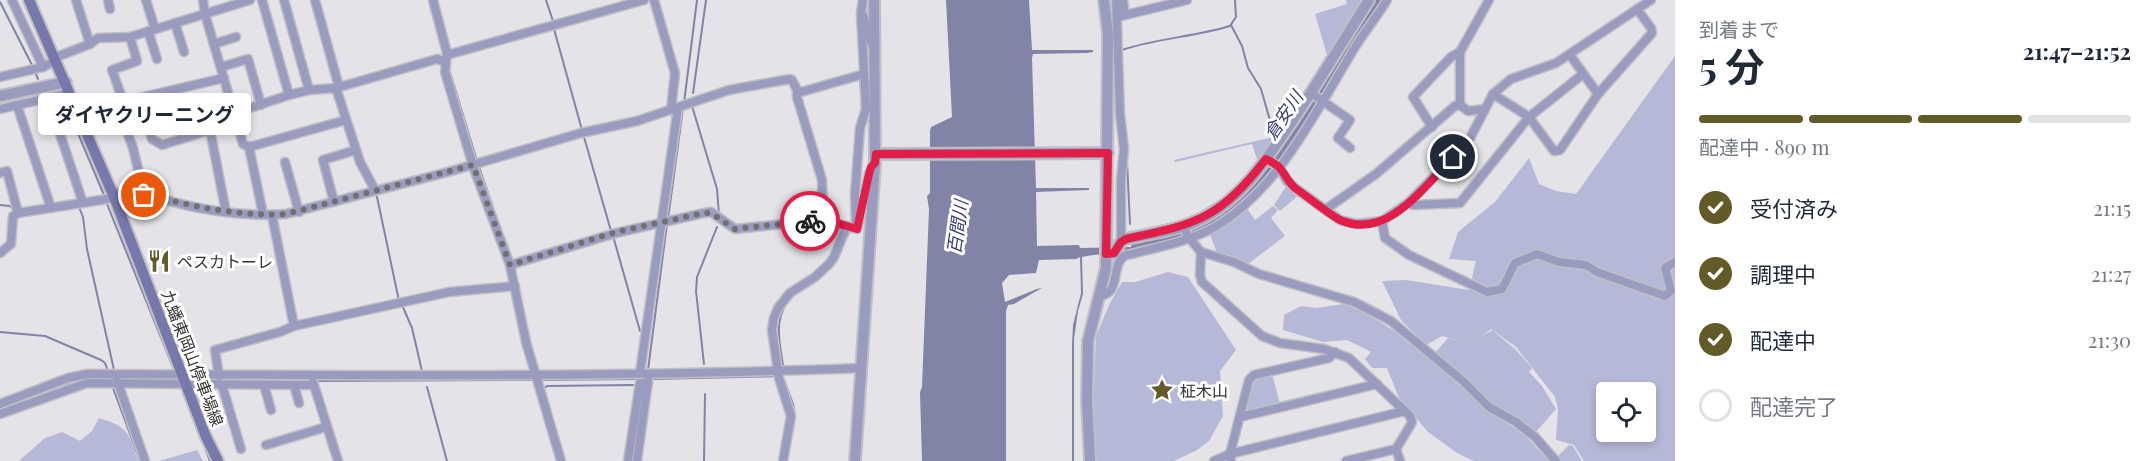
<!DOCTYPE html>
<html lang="ja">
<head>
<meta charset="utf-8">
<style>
	body { margin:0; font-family:"Playfair Display","Noto Sans JP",serif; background:#f2f2f3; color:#1f2937; height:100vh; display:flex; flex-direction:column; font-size:22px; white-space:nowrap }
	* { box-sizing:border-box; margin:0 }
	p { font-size:20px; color:#747a83 }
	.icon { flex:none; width:33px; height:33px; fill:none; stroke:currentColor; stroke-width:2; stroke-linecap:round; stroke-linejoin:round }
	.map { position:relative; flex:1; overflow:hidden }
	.drawer { display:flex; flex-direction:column; background:#fff; width:480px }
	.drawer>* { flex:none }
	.buttons { position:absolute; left:1596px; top:382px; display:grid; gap:12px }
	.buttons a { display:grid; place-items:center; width:60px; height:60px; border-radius:6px; background:#fff; box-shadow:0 3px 9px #0003; font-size:30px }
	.pin { position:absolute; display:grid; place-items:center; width:51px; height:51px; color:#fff; margin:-26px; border:3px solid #fff; border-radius:50%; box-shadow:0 2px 6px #0007 }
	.courier { position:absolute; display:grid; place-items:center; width:60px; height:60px; margin:-30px; border:4px solid #e11d48; border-radius:50%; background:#fff; color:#222; box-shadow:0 2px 8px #0007 }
	.bubble { position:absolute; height:42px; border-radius:6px; background:#fff; box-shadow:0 3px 9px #0003; font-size:20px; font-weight:700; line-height:42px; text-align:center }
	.head em { font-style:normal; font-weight:700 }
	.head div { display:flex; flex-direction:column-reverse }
	.head { display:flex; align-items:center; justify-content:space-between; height:102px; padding:0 24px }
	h1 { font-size:39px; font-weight:700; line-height:45px }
	.bar { display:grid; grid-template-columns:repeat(4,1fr); gap:9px 6px; align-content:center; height:72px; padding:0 24px }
	.bar i { height:8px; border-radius:4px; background:#e0e1e3 }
	.bar .current { background:#625b28 }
	.bar p { grid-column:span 4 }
	ol { padding:0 24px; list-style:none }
	li { display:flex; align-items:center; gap:18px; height:66px }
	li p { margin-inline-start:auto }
	li .icon { padding:6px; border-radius:50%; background:#625b28; color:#fff; stroke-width:4 }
	li:last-child { color:#747a83 }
	li i { width:33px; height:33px; border:3px solid #e0e1e3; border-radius:50% }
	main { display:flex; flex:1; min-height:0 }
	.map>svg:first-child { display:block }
	.green { fill:#b6b8d7; fill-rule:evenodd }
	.water { fill:#8284a7 }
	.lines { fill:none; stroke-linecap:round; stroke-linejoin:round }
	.stream { stroke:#8284a7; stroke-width:2 }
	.minor-casing { stroke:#c0c0c4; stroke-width:11 }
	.tertiary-casing { stroke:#c0c0c4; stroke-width:14 }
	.secondary-casing { stroke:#c0c0c4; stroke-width:14 }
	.minor { stroke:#9a9cbf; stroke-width:8 }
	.tertiary { stroke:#9a9cbf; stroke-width:10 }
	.secondary { stroke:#7778ab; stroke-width:10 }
	.done { stroke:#707072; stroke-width:6; stroke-dasharray:0 10.8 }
	.route { stroke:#e11d48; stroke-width:8 }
	.labels { text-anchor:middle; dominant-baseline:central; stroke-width:6; stroke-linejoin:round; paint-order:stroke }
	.poi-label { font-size:16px; fill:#323233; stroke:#fff; text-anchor:start }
	.street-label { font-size:16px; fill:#323233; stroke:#fff }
	.water-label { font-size:18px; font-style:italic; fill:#3e3e70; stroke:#fff }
</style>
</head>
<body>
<main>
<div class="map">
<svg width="1675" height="461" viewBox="0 0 1675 461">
	<rect width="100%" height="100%" fill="#e4e4e8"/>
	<g class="green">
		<path d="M1346,0H1362L1327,55L1315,14L1347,4Z"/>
		<path d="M1675,56V461H1584L1574,445L1556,440L1558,409L1555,397L1516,347L1491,329L1479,338L1492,330L1515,349L1532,368L1529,372L1542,386L1556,409L1535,433L1496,408L1434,354L1448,338L1465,342L1442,336L1426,345L1401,320L1382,281L1406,280L1469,290L1476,261L1449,259L1458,232L1495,202L1529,158L1539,184L1556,191L1576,194ZM1606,393H1646V432H1606Z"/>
		<path d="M1273,137L1258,162L1252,144L1175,162L1174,160Z"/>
		<path d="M1287,185L1299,195L1280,211L1274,205Z"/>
		<path d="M1273,206L1278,210L1271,218L1285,236L1248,264L1217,253L1209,232L1246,207L1255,220Z"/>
		<path d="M1168,272L1188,277L1236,350L1220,371L1223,416L1209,441L1197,450L1174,461H1096L1093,416L1096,336L1110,303L1122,282H1135Z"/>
		<path d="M1343,304L1362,311L1409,340L1492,414L1524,434L1549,461H1474L1457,453L1428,432L1399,398L1387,368H1372L1365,359L1371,352L1347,340L1323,342L1283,330L1284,315L1301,306L1317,308Z"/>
		<path d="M1272,374L1280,404L1246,412L1244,410C1250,385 1246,380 1272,374Z"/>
		<path d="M99,418C129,427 129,433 138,461H19L45,438L62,432L80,441L92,431Z"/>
		<path d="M1569,445L1573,446L1582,461H1559L1556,458Z"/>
		<path d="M197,450L203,461H159Z"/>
	</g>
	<path class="water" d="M946,0H1029L1032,50H1093V52L1087,53L1033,54L1032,58L1036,188H1089V190L1036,192L1037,246L1079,245L1080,248L1131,247L1132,244L1137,243V241H1144L1225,209L1374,0H1382C1361,34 1340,67 1319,100C1284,152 1253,209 1193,234C1176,241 1145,250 1127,253C1112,255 1097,253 1082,257L1083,294L1078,311L1074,339V461H1072V344L1073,325L1081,293L1080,257L1076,259L1039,260L1036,273L1009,275L1002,283L1005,302L1037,289L1042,288L1014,304L1008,305L1006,311V461H922L920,392L922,387L929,209L927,196L930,193V131L931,127L952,117Z"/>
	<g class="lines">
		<g class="stream">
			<path d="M546,0L553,21"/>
			<path d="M0,2L33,67"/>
			<path d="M20,8L46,63"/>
			<path d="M1121,21L1122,69"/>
			<path d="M1231,25L1242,46L1248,68L1261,89L1275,138"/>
			<path d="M554,29L582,130"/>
			<path d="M1122,50C1157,38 1194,37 1230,26L1236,17L1235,0"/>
			<path d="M449,69L477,161"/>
			<path d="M35,72L38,79"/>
			<path d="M693,93L706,0"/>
			<path d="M63,98L104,195"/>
			<path d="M684,103L697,0"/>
			<path d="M692,106L717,189L719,215"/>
			<path d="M857,126L862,107L860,78"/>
			<path d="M584,137L611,231"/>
			<path d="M1127,161L1130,224"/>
			<path d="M479,167L493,207"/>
			<path d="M665,171L673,113"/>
			<path d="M376,192L399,301"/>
			<path d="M107,204L174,370"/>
			<path d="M0,205L10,206L14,210"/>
			<path d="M79,207L83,217L87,249L114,370"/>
			<path d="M668,219L683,108"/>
			<path d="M1144,230L1182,221L1200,213L1227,196"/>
			<path d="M613,236L640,331L643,332"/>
			<path d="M1195,237L1202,247"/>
			<path d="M843,245L850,231"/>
			<path d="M402,305L412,328L422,371"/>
			<path d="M527,328L530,340"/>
			<path d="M0,332L45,336L101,360L105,363L108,371"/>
			<path d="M704,364L696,291L697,277L717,227"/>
			<path d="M783,365C780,345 774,323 786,304"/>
			<path d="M648,370L667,224"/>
			<path d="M783,377L793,404L795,416L789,450"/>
			<path d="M101,378L113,379"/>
			<path d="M654,379L783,376"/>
			<path d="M539,380L641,379"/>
			<path d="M314,381L533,380"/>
			<path d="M181,386L210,461"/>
			<path d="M427,387L447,461"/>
			<path d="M113,388L140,461"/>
			<path d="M36,397L68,384L96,378"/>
			<path d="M0,409L13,405"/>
			<path d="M550,409L544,388L547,386L633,385"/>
			<path d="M704,461L705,394"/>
		</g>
		<g class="minor-casing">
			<g id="minor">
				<path d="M12,0L43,67"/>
				<path d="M76,0L90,44"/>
				<path d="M108,0L110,9"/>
				<path d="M146,0L155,29"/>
				<path d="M203,0L205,14L243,144L249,147L263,214"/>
				<path d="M262,0L289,95"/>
				<path d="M284,0L309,90"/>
				<path d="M315,0L339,87"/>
				<path d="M433,0L447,53L445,72L474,169L510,265L526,342L561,461"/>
				<path d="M654,0L675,73L671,110"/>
				<path d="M1116,0L1120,114L1124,149L1121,180V242"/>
				<path d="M1123,0L1125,15"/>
				<path d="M863,15L872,45"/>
				<path d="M1117,17L1187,0"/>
				<path d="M175,23L184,52"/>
				<path d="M148,31L157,59"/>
				<path d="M214,44L236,37"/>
				<path d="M447,55L644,0"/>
				<path d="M1570,55L1598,94"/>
				<path d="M54,58L90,44L98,38L130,37L250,0"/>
				<path d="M221,67L248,59L261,105"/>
				<path d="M0,77L43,67L55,61"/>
				<path d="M336,88L360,162L375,190"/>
				<path d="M797,90V97L822,180L823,220"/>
				<path d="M1311,93L1350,120L1338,138L1350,148"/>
				<path d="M1493,94L1529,117L1554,151L1560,150L1598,94L1652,33L1651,28L1637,9"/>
				<path d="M121,95L112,70L137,61L130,37"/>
				<path d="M143,97L224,78"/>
				<path d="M48,98L83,203"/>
				<path d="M17,105L51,208"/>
				<path d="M1460,105V52L1489,0"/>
				<path d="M1460,105L1468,111L1485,109"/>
				<path d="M0,109L70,93"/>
				<path d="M235,113L289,95L309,90L336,88L437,59L445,62"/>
				<path d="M180,123L183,138"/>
				<path d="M125,126L133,148L144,195"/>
				<path d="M1432,127L1413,97L1451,57L1460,52"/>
				<path d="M149,129L152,139L162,145L210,130"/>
				<path d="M249,147L346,120"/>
				<path d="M1266,159L1279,167L1287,181L1295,188L1340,220L1357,224L1382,221L1408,203L1468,142L1493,94L1511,79L1556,63L1651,0"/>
				<path d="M285,162L299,212"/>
				<path d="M0,173L7,171L18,213"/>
				<path d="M112,193C140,191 167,201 194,207C223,213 257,216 286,214L448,172L581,133L637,121L729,90L790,79L792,80L797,90L801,92L864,74"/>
				<path d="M334,202L323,160L356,150"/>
				<path d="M1408,203L1413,205L1460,203L1529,117L1583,74"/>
				<path d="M1326,209L1376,174L1455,106L1460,105"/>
				<path d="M226,212L210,130L238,122"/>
				<path d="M1382,221L1385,238L1409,255L1487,292L1502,289L1515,263L1537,254L1559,262L1586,265L1597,272L1665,296L1671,291L1665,268L1675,262"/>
				<path d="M856,225L855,194L860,128L866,109L861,13L863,0"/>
				<path d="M1183,226L1189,238L1201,252L1234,262L1259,274L1354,302L1391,321L1464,382L1489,407L1516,422L1535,437L1556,461"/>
				<path d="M1201,252L1200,275L1202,282L1262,336L1280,343L1324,349L1349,358L1410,416L1412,422L1410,426L1396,449L1346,461"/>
				<path d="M0,253L11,244L13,216L18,213L107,199L114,197"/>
				<path d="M510,265L616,233L704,213L711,212L735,229L823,220L857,229L869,174L874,164"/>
				<path d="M1099,296C1122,293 1110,267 1124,256C1154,248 1188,242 1215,227C1279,189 1316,111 1354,49C1364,32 1377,17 1387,0"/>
				<path d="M294,326L449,292L515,286"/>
				<path d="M640,373L678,108"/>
				<path d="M219,376L215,350L280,332L294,326L272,215"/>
				<path d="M117,380L145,461"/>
				<path d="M313,382L338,461"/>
				<path d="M222,385L241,449"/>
				<path d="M264,385L271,410"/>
				<path d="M294,385L299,403"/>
				<path d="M0,404L68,378L87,374C345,375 603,378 860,368"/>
				<path d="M0,414L87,383L313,385"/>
				<path d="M1240,417L1377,384"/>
				<path d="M266,445L326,427"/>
				<path d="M1396,449L1400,461"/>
				<path d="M628,461L640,383H648"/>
				<path d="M637,461L649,374"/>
				<path d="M783,461L791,416L779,378L772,330L774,318L778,308L790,293L815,277L829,264L834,257L847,226"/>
				<path d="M1214,461L1230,454L1405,411"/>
				<path d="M1231,461L1230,454L1249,380L1254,375L1329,358L1335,352"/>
			</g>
		</g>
		<g class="tertiary-casing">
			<g id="tertiary">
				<path d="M0,96L66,82"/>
				<path d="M876,154L1108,153"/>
				<path d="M1106,254L1114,253L1121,242L1126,239C1153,233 1181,230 1205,217C1244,196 1267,158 1291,123C1318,83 1343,41 1369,0"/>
				<path d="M855,461L875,163L874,0"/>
				<path d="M1090,461L1087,401L1088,341L1106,268L1108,34L1104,0"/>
			</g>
		</g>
		<g class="secondary-casing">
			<path id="secondary" d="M29,0L114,197L206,437L218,461"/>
		</g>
		<use href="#minor" class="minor"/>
		<use href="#tertiary" class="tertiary"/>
		<use href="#secondary" class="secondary"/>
	</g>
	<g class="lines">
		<path class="done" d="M144,195C191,205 237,217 286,214L473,165L510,265L616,232L704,213H711L735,229L810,221"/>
		<path class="route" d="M810,221H830L857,229L869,174L871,167L875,163L876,154L1108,153L1106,254L1114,253L1121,242L1126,239C1198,224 1220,218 1266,159C1270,161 1275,164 1278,166C1285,173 1288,182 1295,188C1307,196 1328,214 1340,220C1387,241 1425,186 1453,157"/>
	</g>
	<defs>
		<g id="restaurant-bare" transform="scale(1.8)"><path d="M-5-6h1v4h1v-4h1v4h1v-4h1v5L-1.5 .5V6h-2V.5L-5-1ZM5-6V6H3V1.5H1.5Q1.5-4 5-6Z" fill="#625b28" stroke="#fff" stroke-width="2.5" paint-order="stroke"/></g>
		<g id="sight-bare" transform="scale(1.8)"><path d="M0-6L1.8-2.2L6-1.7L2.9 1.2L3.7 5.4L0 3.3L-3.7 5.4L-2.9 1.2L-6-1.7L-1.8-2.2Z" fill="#625b28" stroke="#fff" stroke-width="2.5" paint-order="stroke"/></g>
	</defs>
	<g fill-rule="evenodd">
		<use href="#restaurant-bare" x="159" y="261"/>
		<use href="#sight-bare" x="1162" y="390"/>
	</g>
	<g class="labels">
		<g class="poi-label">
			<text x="177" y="261">ペスカトーレ</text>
			<text x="1180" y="390">柾木山</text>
		</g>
		<g class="street-label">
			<text transform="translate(193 358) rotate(69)">九蟠東岡山停車場線</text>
		</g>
		<g class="water-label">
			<text transform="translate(1283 115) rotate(-56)">倉安川</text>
			<text transform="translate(957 227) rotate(-82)">百間川</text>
		</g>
	</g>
</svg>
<div class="buttons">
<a><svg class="icon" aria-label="locate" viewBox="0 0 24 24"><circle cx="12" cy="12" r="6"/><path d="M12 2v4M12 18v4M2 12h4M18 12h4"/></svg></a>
</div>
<div class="pin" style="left:144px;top:195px;background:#ea580c"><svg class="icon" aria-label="bag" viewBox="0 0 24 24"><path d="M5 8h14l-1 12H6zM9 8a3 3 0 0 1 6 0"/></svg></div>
<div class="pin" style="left:1453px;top:157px;background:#1f2937"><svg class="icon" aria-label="home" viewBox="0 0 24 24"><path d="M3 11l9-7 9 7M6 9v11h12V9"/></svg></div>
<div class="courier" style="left:810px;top:221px"><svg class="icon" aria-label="bike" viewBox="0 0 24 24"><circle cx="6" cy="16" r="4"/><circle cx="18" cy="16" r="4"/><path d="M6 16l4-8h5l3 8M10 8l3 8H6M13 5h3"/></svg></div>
<div class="bubble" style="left:38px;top:93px;width:213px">ダイヤクリーニング</div>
</div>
<section class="drawer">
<div class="head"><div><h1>5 分</h1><p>到着まで</p></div><em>21:47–21:52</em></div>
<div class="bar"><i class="current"></i><i class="current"></i><i class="current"></i><i></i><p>配達中 · 890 m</p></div>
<ol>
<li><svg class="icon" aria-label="check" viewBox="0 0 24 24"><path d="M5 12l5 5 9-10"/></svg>受付済み<p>21:15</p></li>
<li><svg class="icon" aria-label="check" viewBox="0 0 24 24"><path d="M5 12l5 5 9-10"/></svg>調理中<p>21:27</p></li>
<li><svg class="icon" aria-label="check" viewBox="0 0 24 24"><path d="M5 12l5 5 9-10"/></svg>配達中<p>21:30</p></li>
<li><i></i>配達完了</li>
</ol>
</section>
</main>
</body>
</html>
